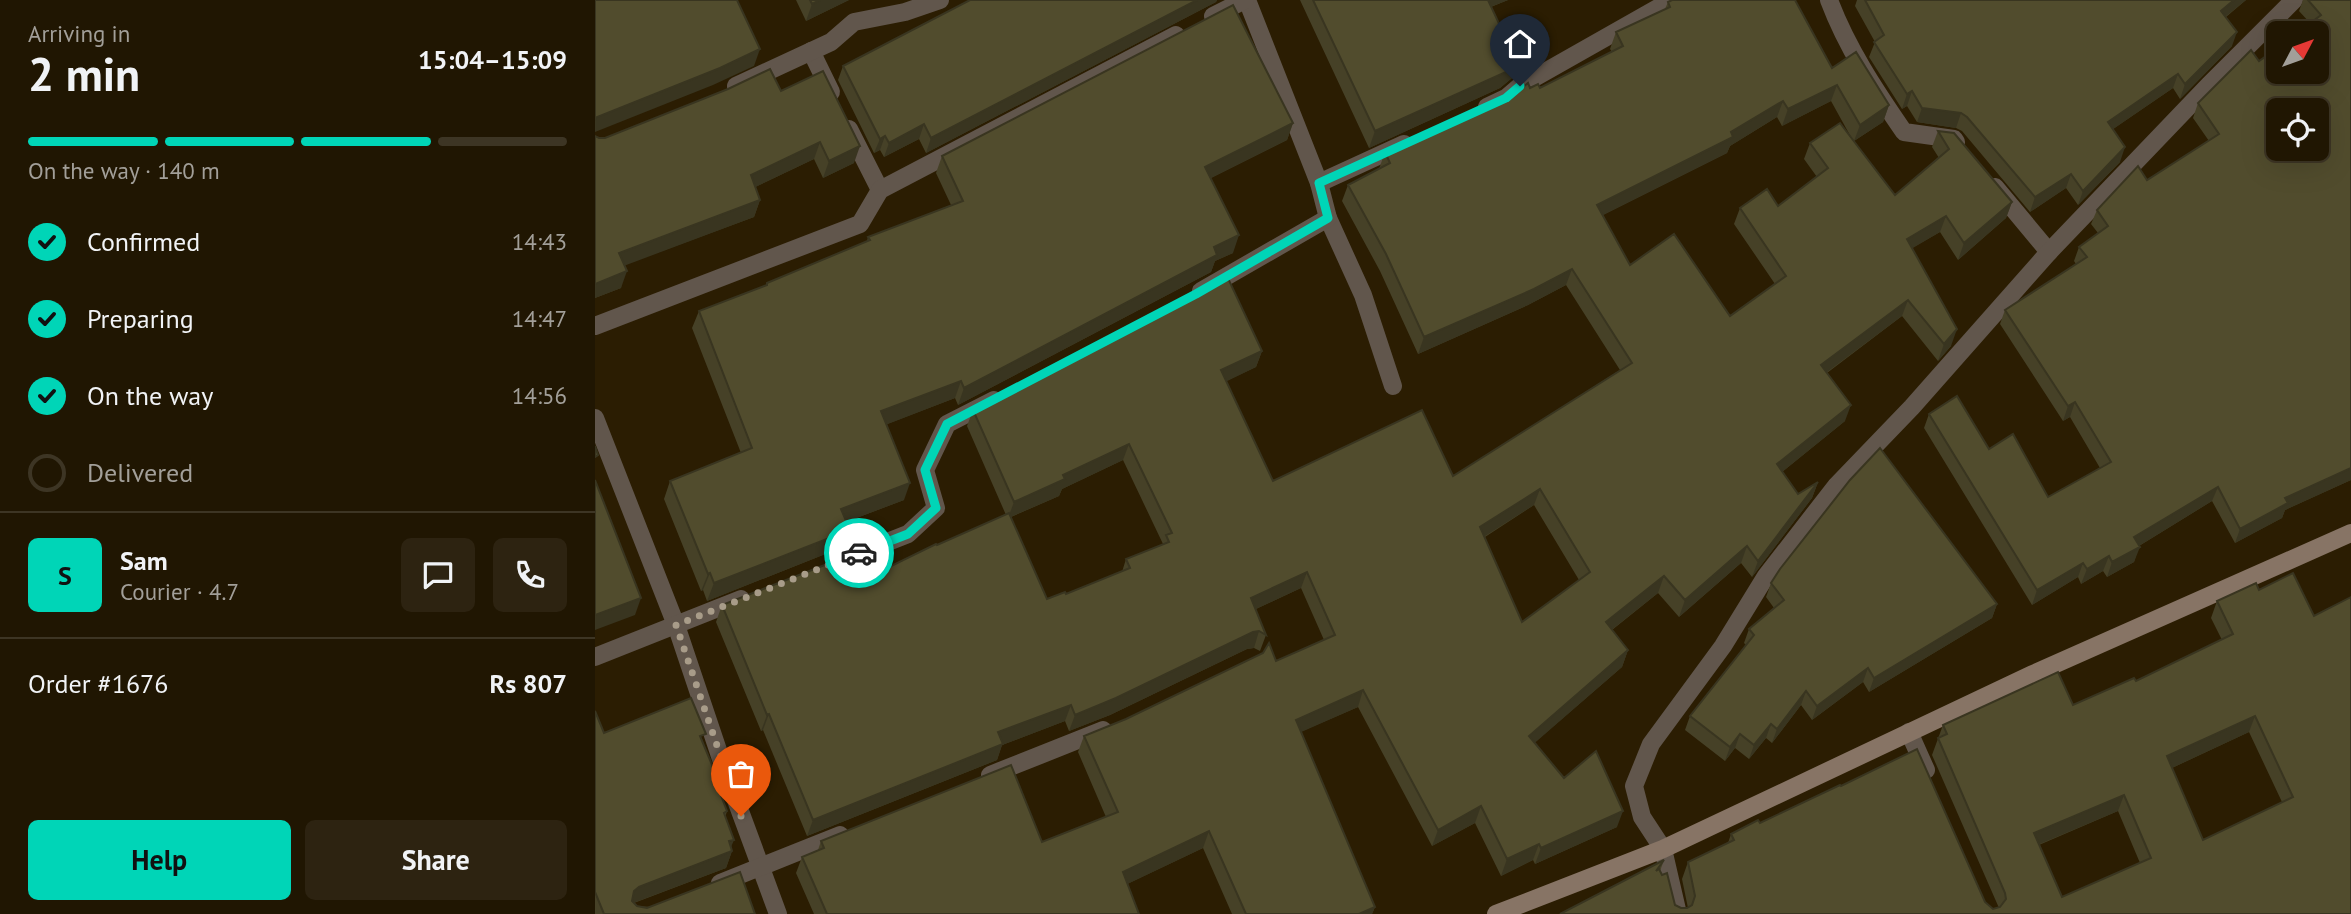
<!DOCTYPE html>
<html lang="en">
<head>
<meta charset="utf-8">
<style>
	body { margin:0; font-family:"PT Sans",sans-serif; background:#2d2311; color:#f1f3f6; height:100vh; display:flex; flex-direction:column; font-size:26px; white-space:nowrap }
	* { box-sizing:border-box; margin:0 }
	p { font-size:23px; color:#a29f99 }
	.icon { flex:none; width:38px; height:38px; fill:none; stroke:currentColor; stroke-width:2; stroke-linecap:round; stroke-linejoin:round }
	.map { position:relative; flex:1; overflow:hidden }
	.drawer { display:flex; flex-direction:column; background:#201602; width:595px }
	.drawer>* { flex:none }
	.needle { width:46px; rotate:49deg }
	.tools { position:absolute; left:1671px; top:21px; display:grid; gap:14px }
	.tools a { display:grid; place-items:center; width:63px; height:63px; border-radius:10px; background:#201602; box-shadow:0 7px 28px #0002,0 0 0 2px #3d3524; font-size:35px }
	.pin { position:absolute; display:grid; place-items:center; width:60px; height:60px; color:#fff; margin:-72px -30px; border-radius:50% 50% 50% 0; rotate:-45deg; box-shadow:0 0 7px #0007 }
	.pin .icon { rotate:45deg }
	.courier { position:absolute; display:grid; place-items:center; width:70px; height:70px; margin:-35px; border:5px solid #00d5b7; border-radius:50%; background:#fff; color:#222; box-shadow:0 2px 9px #0007 }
	.summary em { font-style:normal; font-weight:800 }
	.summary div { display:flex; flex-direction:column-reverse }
	.summary { display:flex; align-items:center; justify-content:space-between; height:119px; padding:0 28px }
	h1 { font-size:46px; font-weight:800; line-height:52px }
	.bar { display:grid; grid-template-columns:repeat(4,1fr); gap:10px 7px; align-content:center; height:84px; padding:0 28px }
	.bar i { height:9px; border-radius:5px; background:#3d3524 }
	.bar .on { background:#00d5b7 }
	.bar p { grid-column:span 4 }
	.line { display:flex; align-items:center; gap:18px; padding:0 28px; border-top:2px solid #3d3524 }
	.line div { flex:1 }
	.round { display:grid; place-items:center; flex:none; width:74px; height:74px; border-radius:10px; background:#2d2311 }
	ol { padding:0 28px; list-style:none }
	li { display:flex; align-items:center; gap:21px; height:77px }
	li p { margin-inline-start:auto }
	li .icon { padding:7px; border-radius:50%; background:#00d5b7; color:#111; stroke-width:4 }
	li:last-child { color:#a29f99 }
	li i { width:38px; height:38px; border:4px solid #3d3524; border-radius:50% }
	.cta { display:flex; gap:14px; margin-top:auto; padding:14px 28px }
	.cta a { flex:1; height:80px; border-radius:10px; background:#00d5b7; color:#111; font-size:28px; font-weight:800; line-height:80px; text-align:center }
	.cta a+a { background:#2d2311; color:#f1f3f6 }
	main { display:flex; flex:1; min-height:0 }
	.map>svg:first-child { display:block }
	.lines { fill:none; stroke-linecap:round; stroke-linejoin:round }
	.street { stroke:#61564c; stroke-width:18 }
	.secondary { stroke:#877465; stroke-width:18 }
	.wall { fill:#464127; fill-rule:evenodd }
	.shaded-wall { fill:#393520 }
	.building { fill:#514c2d; stroke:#393520; stroke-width:2; fill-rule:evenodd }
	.done { stroke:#a89c89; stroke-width:7; stroke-dasharray:0 12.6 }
	.route { stroke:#00d5b7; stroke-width:9 }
</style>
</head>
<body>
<main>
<section class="drawer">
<div class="summary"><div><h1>2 min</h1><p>Arriving in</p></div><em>15:04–15:09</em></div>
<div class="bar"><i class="on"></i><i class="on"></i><i class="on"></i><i></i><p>On the way · 140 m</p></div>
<ol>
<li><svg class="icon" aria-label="check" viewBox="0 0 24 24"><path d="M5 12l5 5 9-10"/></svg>Confirmed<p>14:43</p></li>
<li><svg class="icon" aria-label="check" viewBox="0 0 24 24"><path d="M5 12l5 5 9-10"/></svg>Preparing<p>14:47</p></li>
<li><svg class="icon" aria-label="check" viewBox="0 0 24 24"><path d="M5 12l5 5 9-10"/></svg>On the way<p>14:56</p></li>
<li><i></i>Delivered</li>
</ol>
<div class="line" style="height:126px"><b class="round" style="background:#00d5b7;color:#111">S</b><div><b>Sam</b><p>Courier · 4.7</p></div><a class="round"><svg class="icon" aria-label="chat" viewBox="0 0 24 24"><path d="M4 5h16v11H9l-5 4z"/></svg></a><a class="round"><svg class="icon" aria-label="phone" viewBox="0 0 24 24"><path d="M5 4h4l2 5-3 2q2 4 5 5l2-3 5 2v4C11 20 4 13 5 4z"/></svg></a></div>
<div class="line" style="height:91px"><div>Order #1676</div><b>Rs 807</b></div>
<div class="cta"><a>Help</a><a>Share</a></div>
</section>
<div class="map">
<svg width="1756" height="914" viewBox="0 0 1756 914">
	<rect width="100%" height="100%" fill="#2b1d02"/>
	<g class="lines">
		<g class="street">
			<path d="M652,0L724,183L733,218L768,295L798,386"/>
			<path d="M1234,0C1252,48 1280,90 1309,132L1359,139L1361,142"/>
			<path d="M618,16L650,0"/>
			<path d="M216,51L236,92"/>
			<path d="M141,86L236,42L259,22L310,12L345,0"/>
			<path d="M892,107L911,98L925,86L1077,0"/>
			<path d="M254,129L285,190"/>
			<path d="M724,183L809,144"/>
			<path d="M1400,187L1454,252"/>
			<path d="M606,291L733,218"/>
			<path d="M0,326L265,224L285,190L581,35"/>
			<path d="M0,418L81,625L128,765L183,914"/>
			<path d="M244,561L313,534L341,508L330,470L352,424L399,400"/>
			<path d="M0,657L146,599"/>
			<path d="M1314,732L1331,770"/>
			<path d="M395,775L508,730"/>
			<path d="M125,883L245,835"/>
			<path d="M1083,914L1068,849L1047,817L1039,786L1056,744L1128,646L1171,576L1241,486L1317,407L1454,252L1614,85L1699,0"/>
		</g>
		<path class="secondary" d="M901,914L1068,849L1438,674L1756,533"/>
	</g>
	<g class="wall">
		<path d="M201,0H254L211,21Z"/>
		<path d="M375,0H622L621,2L331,153L324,139L289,157L285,150L279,153L243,80L248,66Z"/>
		<path d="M705,0H913L896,7L917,78L905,88L774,148Z"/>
		<path d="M1262,0H1651L1631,17L1637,46L1585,99L1578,88L1518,129L1525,162L1483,205L1471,188L1435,212L1367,131L1361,128L1322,122L1312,106L1307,109L1274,57L1280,42L1260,6Z"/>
		<path d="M1708,0H1756V480L1690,510L1687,518L1640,543L1617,501L1544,546L1539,562L1512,577L1508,571L1486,584L1483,577L1437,605L1329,428L1334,414L1394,449L1453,497L1505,468L1475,417L1468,421L1405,324L1410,310L1481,264L1479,261L1484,247L1503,233L1496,224L1502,210L1552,180L1614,141L1598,118L1603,103L1664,61L1715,23L1704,11Z"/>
		<path d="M1073,2L1237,68L1294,105L1288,122L1259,141L1300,195L1344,158L1337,147L1343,131L1417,202L1411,218L1363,260L1345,232L1317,248L1356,346L1343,361L1307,316L1232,373L1250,421L1187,472L1203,494L1223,482L1217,498L1157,577L1146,563L1084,617L1063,593L1017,630L1033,650L1027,667L939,743L969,778L1022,827L940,864L938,860L906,876L880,823L837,846L763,707L705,732L780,907L777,914H637L608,848L532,884L544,914H219L201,873L207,857L223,850L226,841L447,842L511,817L483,752L489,736L681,661L729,640L706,588L661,609L671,635L665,651L659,648L652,649L515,715L474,731L470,721L407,745L402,760L212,836L168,730L166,731L121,622L127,605L274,577L342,545L411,515L372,426L378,410L667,351L661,367L631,381L678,481L858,476L1025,370L971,285L933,305L823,354L785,271L747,201L753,185L784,169L790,152L935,88H945L1017,52L1015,49L1021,32L1070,9ZM1236,101L1257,139L1215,143L1209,159L1222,177L1183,206L1145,208L1139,224L1180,284L1135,316L1035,265L1008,215L1132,153L1135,146L1182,117L1187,126ZM528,460L568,544L531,559L527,572L471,594L452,599L416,517L464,496L467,489ZM939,505L984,580L927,622L890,537Z"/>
		<path d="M186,91L259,163L228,178L219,159L160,187L165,200L159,217L29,265L26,288L0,298V136L4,138H10Z"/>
		<path d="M698,123L692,140L616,178L638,253L620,261L616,272L363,405L360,398L292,424L309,500L251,522L255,530L248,547L112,601L108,590L106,591L69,499L75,481L146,453L97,328L104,311L171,286L172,283L272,241L273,237L356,205L341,173L347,156Z"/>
		<path d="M1176,583L1402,604L1397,618L1274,692L1268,682L1217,720L1206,705L1177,743L1171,738L1154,759L1140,748L1130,761L1090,730L1095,716L1151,645L1149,643L1154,629L1179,608L1171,597Z"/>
		<path d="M1661,583L1756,914H965L1069,860L1065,871L1080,905L1086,908H1093L1087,879L1093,862L1133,843L1136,834L1165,823L1246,786L1398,909L1404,908L1337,755L1348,725L1478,705L1541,681L1627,640L1616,618L1622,601ZM1654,732L1687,802L1608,840L1577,768ZM1523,811L1545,863L1467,897L1444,845Z"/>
		<path d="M0,711L9,733L107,743L125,784L123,789L132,811L130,818L137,851L131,868L39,903L42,906L160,914H0Z"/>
	</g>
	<g class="shaded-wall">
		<path d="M225,0H254L211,21L217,4Z"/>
		<path d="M602,0H622L621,2L331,153L336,138Z"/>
		<path d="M889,0H913L885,11Z"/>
		<path d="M1639,0H1651L1620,25L1626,11Z"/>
		<path d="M1642,32L1637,46L1585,99L1590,84Z"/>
		<path d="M165,49L159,66L118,85L0,132V119L2,117Z"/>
		<path d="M922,62L917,78L905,88L774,148L780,131Z"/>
		<path d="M1583,74L1578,88L1508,136L1513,122Z"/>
		<path d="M1242,85L1236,101L1187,126L1193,109Z"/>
		<path d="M1317,91L1312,106L1307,109L1312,94Z"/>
		<path d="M1188,101L1182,117L1135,146L1132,153L996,221L1002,205L1136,132Z"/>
		<path d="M1294,105L1288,122L1259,141L1265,125Z"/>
		<path d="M1327,108L1366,113L1361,128L1322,122Z"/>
		<path d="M698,123L692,140L604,184L610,167Z"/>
		<path d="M329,124L324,139L289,157L294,143Z"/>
		<path d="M290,136L285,150L279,153L285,139Z"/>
		<path d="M225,142L219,159L150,192L156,175Z"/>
		<path d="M265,146L259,163L228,178L234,161Z"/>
		<path d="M1530,147L1525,162L1483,205L1488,191Z"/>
		<path d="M1476,174L1471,188L1435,212L1440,197Z"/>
		<path d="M165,200L159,217L18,270L24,253Z"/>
		<path d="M1417,202L1411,218L1363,260L1369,243Z"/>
		<path d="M1351,216L1345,232L1306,255L1312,239Z"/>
		<path d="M644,235L638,253L620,261L616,272L363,405L369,388L619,247Z"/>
		<path d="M977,269L971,285L933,305L823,354L829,337Z"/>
		<path d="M32,271L26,288L0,298V284Z"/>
		<path d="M1313,300L1307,316L1220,381L1226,365Z"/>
		<path d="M1362,329L1356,346L1343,361L1349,344Z"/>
		<path d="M667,351L661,367L620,387L626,370Z"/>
		<path d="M366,381L360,398L280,429L286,411Z"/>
		<path d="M1480,402L1475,417L1468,421L1473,406Z"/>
		<path d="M1256,405L1250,421L1176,481L1182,464Z"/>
		<path d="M534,444L528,460L467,489L464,496L413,518L419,502L468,475Z"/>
		<path d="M1756,468V480L1690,510L1687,518L1640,543L1645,529L1690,498Z"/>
		<path d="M1223,482L1217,498L1157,577L1163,561Z"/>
		<path d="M315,483L309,500L240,526L246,509Z"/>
		<path d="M1623,487L1617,501L1534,552L1539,537Z"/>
		<path d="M945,489L939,505L879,543L885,527Z"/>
		<path d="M255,530L248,547L112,601L119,583Z"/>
		<path d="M1152,546L1146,563L1084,617L1090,600Z"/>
		<path d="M1545,547L1539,562L1512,577L1517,562Z"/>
		<path d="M1514,556L1508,571L1486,584L1492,569Z"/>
		<path d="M1488,563L1483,577L1437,605L1442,590Z"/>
		<path d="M712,572L706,588L650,614L656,598Z"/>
		<path d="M115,573L108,590L106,591L113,574Z"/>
		<path d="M1069,576L1063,593L1005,639L1011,622Z"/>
		<path d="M46,598L40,615L0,630V615Z"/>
		<path d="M1402,604L1397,618L1274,692L1279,678Z"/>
		<path d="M664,631L659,648L652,649L515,715L474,731L480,715L658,632Z"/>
		<path d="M1033,650L1027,667L928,753L934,736Z"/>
		<path d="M1273,668L1268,682L1217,720L1222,706Z"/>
		<path d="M768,690L763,707L695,737L701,720Z"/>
		<path d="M1211,691L1206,705L1177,743L1182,729Z"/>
		<path d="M476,705L470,721L407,745L402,760L212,836L218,820L403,732Z"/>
		<path d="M174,714L168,730L166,731L172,715Z"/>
		<path d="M1660,716L1654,732L1566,773L1572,756Z"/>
		<path d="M1176,724L1171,738L1154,759L1159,745Z"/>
		<path d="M1145,734L1140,748L1130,761L1135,747Z"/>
		<path d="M1529,795L1523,811L1433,849L1439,833Z"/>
		<path d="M886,806L880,823L837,846L843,830Z"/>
		<path d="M1028,811L1022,827L940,864L946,848Z"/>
		<path d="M614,831L608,848L522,889L528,872Z"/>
		<path d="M139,840L134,852L137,851L131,868L38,903L33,907L39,891L44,887Z"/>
		<path d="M944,844L938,860L906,876L912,859Z"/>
		<path d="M780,907L777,914H764Z"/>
	</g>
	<g class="building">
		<path d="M0,0H142L165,49L125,68L2,117L0,119Z"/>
		<path d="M215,0H225L217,4Z"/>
		<path d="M375,0H602L336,138L329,124L294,143L290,136L285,139L248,66Z"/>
		<path d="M718,0H893L922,62L911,72L780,131Z"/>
		<path d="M1077,0H1200L1237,68L1261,52L1294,105L1265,125L1242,85L1193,109L1188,101L1136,132L1138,137L1002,205L1035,265L1079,234L1135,316L1191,276L1145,208L1172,189L1183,206L1233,168L1215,143L1245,123L1300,195L1354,149L1343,131L1359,133L1417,202L1369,243L1351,216L1312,239L1362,329L1349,344L1313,300L1226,365L1256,405L1182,464L1203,494L1223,482L1163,561L1152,546L1090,600L1069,576L1011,622L1033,650L934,736L969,778L1001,751L1028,811L946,848L944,844L912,859L886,806L843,830L768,690L701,720L780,907L764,914H651L614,831L528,872L544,914H232L207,857L229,848L226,841L416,765L447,842L523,812L489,736L531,719L668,653L674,643L681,661L740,635L712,572L656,598L671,635L664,631L658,632L521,698L480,715L476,705L403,732L408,744L218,820L174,714L172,715L127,605L263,552L274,577L341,544L342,545L414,513L452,599L470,592L471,594L535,568L531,559L574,542L571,535L577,533L534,444L468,475L470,479L419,502L378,410L632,276L667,351L626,370L678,481L827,410L858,476L1037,363L977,269L939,289L829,337L791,254L753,185L795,163L790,152L922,92L933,83L935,88L943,84L945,88L1028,46L1021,32L1075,7L1073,2ZM945,489L995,572L927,622L885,527Z"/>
		<path d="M1270,0H1639L1626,11L1642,32L1590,84L1583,74L1513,122L1530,147L1488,191L1476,174L1440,197L1372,117L1366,113L1327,108L1317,91L1312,94L1279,42L1289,35Z"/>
		<path d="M1713,0H1756V468L1690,498L1693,503L1645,529L1623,487L1539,537L1545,547L1517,562L1514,556L1492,569L1488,563L1442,590L1334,414L1362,396L1394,449L1418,434L1453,497L1516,462L1480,402L1473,406L1410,310L1492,257L1484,247L1513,226L1502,210L1543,166L1552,180L1624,134L1603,103L1656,50L1664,61L1684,47V72H1722V33H1702L1726,15ZM1684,110H1722V149H1684Z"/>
		<path d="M638,5L698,123L610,167L644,235L619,247L622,255L369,388L366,381L286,411L315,483L246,509L255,530L119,583L115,573L113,574L75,481L157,448L104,311L172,285V283L275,240L273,237L368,201L347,156Z"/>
		<path d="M175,69L186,91L228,71L265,146L234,161L225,142L156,175L165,200L24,253L32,271L0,284V136L4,138H10L133,89Z"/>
		<path d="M0,446L3,455L0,457Z"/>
		<path d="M1285,448L1402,604L1279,678L1273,668L1222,706L1211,691L1182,729L1176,724L1159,745L1145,734L1135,747L1095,716L1159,635L1154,629L1189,600L1176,583L1185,569L1255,480Z"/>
		<path d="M0,480L46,598L0,615Z"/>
		<path d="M1698,573L1719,616L1756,597V914H965L1069,860L1061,871L1064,869L1067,875L1072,873L1080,905L1086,908H1092L1097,905L1100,896L1093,862L1139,840L1136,834L1163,820L1165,823L1245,785L1246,786L1322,749L1390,902L1398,909L1405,907L1411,899L1410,893L1343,738L1352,734L1348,725L1463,672L1478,705L1539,678L1541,681L1638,634L1622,601L1661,583L1664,590ZM1660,716L1698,797L1608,840L1572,756ZM1529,795L1556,858L1467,897L1439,833Z"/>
		<path d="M96,698L111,734L105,736L125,784L122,785L132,811L129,813L139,840L134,841L137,851L44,887L39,891L37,901L42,906L52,908L145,872L160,914H9L0,892V711L9,733Z"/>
	</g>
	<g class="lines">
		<path class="done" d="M146,816L81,625L264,553"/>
		<path class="route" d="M264,553L313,534L341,508L330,470L352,424L601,294L733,218L724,183L911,98L925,86"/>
	</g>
</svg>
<div class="tools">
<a><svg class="needle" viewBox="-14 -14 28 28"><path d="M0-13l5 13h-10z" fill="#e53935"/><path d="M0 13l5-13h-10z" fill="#a29f99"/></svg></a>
<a><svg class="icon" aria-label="locate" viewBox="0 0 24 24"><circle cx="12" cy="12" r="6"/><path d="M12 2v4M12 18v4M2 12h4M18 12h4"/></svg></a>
</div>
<div class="pin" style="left:146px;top:816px;background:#ea580c"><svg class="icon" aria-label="bag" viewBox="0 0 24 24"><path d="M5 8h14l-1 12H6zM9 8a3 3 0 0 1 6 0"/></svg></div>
<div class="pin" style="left:925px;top:86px;background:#1f2937"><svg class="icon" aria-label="home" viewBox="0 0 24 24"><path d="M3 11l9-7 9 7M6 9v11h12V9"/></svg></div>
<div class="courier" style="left:264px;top:553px"><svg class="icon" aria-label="car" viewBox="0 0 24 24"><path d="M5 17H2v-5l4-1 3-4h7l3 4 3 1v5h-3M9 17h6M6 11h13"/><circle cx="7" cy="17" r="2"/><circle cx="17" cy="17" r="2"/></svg></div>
</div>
</main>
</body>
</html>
